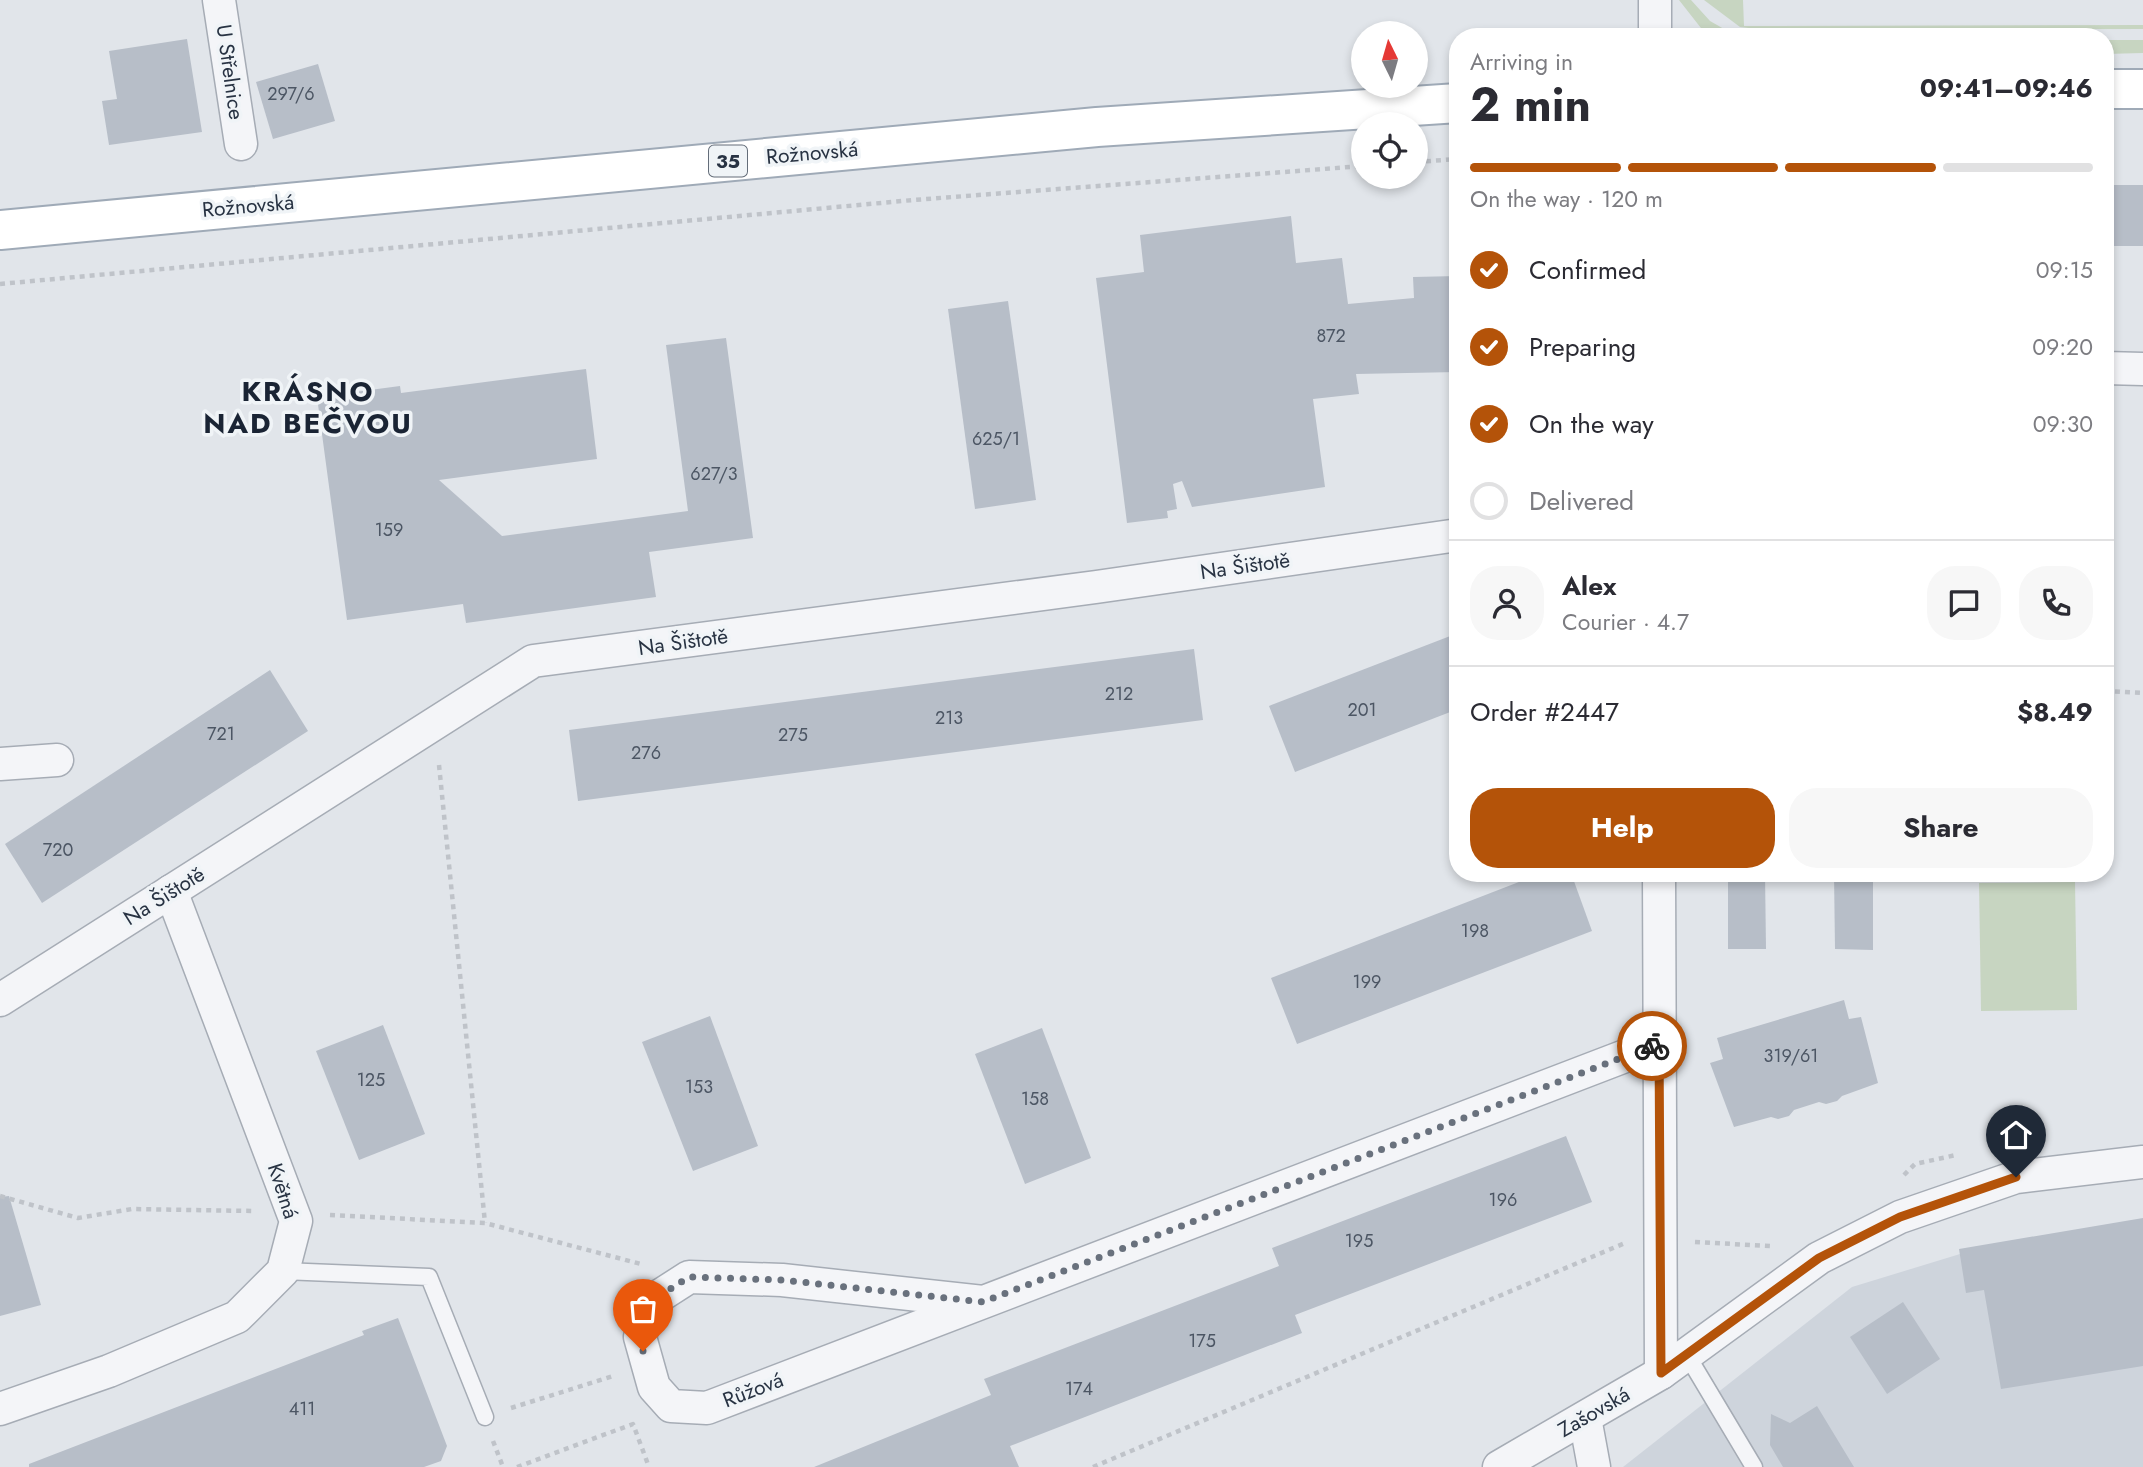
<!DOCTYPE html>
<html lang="en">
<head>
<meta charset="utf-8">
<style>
	body { margin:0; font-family:Jost,sans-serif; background:#f7f7f7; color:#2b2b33; height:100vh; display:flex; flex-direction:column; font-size:26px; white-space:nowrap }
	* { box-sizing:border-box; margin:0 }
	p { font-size:23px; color:#7c7c81 }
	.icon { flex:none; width:38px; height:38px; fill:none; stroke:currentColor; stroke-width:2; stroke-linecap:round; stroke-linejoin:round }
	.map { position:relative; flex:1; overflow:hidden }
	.panel { position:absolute; left:1449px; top:28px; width:665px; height:854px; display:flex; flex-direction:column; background:#fff; border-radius:28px; box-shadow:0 4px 10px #0003 }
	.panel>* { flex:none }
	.needle { width:46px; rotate:355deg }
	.buttons { position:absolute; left:1351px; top:21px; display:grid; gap:14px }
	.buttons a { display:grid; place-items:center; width:77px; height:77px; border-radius:50%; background:#fff; box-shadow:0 4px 10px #0003; font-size:35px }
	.pin { position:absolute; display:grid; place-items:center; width:60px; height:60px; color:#fff; margin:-72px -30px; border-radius:50% 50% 50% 0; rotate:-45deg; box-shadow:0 0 7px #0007 }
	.pin .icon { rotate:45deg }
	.courier { position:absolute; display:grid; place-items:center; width:70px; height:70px; margin:-35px; border:5px solid #b45309; border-radius:50%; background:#fff; color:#222; box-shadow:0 2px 9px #0007 }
	.overview em { font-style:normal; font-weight:700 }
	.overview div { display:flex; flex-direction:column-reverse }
	.overview { display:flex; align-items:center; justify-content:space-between; height:119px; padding:0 21px }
	h1 { font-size:46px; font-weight:700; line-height:52px }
	.bar { display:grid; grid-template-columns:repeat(4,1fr); gap:10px 7px; align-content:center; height:84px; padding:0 21px }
	.bar i { height:9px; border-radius:5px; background:#e1e1e2 }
	.bar .on { background:#b45309 }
	.bar p { grid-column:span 4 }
	.line { display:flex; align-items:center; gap:18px; padding:0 21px; border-top:2px solid #e1e1e2 }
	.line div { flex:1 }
	.round { display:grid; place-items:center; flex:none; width:74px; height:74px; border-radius:28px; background:#f7f7f7 }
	ol { padding:0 21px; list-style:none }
	li { display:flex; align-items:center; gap:21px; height:77px }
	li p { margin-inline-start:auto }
	li .icon { padding:7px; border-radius:50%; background:#b45309; color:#fff; stroke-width:4 }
	li:last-child { color:#7c7c81 }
	li i { width:38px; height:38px; border:4px solid #e1e1e2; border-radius:50% }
	.primary-button { display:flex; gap:14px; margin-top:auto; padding:14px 21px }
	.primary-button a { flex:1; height:80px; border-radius:28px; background:#b45309; color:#fff; font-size:28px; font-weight:700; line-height:80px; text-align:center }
	.primary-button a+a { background:#f7f7f7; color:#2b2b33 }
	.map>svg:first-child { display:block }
	.built { fill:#ced4dc }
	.green { fill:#c7d5c1 }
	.building { fill:#b7bec8 }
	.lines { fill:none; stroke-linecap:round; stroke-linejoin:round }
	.lane-casing { stroke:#a6acb5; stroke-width:19 }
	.street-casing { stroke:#a6acb5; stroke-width:35 }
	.primary-casing { stroke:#9faab7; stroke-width:42 }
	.path { stroke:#bfc3c9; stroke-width:4.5; stroke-dasharray:5 5; stroke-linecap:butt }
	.lane { stroke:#f4f5f8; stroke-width:16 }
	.street { stroke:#f4f5f8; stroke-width:32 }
	.primary { stroke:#fff; stroke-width:38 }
	.done { stroke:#69717d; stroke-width:7; stroke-dasharray:0 12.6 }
	.route { stroke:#b45309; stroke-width:9 }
	.labels { text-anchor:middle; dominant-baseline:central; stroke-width:7; stroke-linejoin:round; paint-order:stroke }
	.number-label { font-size:18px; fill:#4c5664 }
	.shield { fill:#f0f4f7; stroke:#646d79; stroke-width:2 }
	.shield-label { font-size:19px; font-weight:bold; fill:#283343 }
	.street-label { font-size:21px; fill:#283343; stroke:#f0f4f7 }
	.district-label { font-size:28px; font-weight:bold; letter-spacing:2px; fill:#1a2434; stroke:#f0f4f7 }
</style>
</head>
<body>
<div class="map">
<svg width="2143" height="1467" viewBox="0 0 2143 1467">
	<rect width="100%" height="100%" fill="#e1e5ea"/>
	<path class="built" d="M2143,1219V1467H1623L1852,1287L1960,1254Z"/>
	<g class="green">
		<path d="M1679,0H1691L1710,21L1738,37H1708Z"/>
		<path d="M1704,0H1743L1744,26L2143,25V29L1766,30L1740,27Z"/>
		<path d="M2105,40H2143V53L2105,54Z"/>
		<path d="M2075,882L2077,1010L1981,1011L1979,883Z"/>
	</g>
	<g class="building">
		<path d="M187,39L202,132L109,145L102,101L117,99L109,51Z"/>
		<path d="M318,64L335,121L273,139L256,82Z"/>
		<rect x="2105" y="185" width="38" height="61"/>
		<path d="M1291,216L1296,263L1342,258L1348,304L1414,298L1413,277L1458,276V372L1356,374L1359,394L1313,399L1325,487L1192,507L1182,481L1173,484L1177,509L1167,511L1168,518L1127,523L1096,278L1144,272L1140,235Z"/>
		<path d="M1008,301L1036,500L975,509L948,309Z"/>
		<path d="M726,338L753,538L649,552L656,597L466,623L463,604L347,620L317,397L400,386L401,393L586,369L597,459L439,480L502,536L688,511L666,345Z"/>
		<path d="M1458,633V709L1295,772L1269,706Z"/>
		<path d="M1194,649L1203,720L578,801L569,730Z"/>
		<path d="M270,670L308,731L42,903L5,844Z"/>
		<path d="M1542,873H1571L1592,931L1297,1044L1271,978Z"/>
		<path d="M1728,873H1765L1766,949H1728Z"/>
		<path d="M1834,873H1873V950L1835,949Z"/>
		<path d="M1844,1000L1849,1019L1861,1017L1878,1083L1842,1096L1837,1101L1826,1104L1819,1102L1794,1110L1789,1116L1778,1119L1771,1117L1734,1127L1710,1063L1723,1059L1717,1038Z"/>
		<path d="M710,1016L758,1146L693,1171L642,1042Z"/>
		<path d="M383,1025L425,1134L359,1160L316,1051Z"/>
		<path d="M1042,1028L1091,1158L1025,1184L975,1054Z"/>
		<path d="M1566,1136L1592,1202L1295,1315L1302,1333L1010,1446L1019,1467H814L991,1395L984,1379L1279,1266L1272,1248Z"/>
		<path d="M9,1196L41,1305L0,1316V1197Z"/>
		<path d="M2143,1218V1366L2001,1389L1984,1290L1966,1293L1959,1249Z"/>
		<path d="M1903,1302L1940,1359L1887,1394L1850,1337Z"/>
		<path d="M398,1318L447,1446L441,1461L424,1467H29V1464L364,1335L362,1331Z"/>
		<path d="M1817,1406L1854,1467H1783L1770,1445L1771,1414L1790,1423Z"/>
	</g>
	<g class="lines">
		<g class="lane-casing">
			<g id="lane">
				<path d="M283,1271L429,1277L485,1417"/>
				<path d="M1687,1355L1754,1467"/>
			</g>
		</g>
		<g class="street-casing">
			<g id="street">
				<path d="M219,0L241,144"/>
				<path d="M1655,0V37"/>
				<path d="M2105,368L2143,369"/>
				<path d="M0,764L57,760"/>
				<path d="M1659,873L1661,1373"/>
				<path d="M0,1000L533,661L1096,587L1458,535"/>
				<path d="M983,1302L782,1280L689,1277L650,1302L640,1337L654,1387L671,1406L707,1408L1659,1043"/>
				<path d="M0,1409L109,1371L237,1317L283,1271L296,1221L171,891"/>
				<path d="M1585,1418L1594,1467"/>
				<path d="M1499,1467L1661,1373L1819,1258L1900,1217L2016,1177L2143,1162"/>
			</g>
		</g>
		<g class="primary-casing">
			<g id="primary">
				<path d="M2105,89H2143"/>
				<path d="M0,230L1097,127L1458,103"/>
			</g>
		</g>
		<g class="path">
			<path d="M1416,162L1458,159"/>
			<path d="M0,284L913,200L1363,166"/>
			<path d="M2105,691L2143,693"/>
			<path d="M439,765L485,1223"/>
			<path d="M1904,1175L1915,1164L1956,1155"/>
			<path d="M0,1196L78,1218L132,1209L254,1211"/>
			<path d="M330,1215L485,1223L641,1264"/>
			<path d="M1695,1242L1770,1246"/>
			<path d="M511,1408L613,1376"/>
			<path d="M493,1441L503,1467"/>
			<path d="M517,1467L633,1424L649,1467"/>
			<path d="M1093,1467L1625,1243"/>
		</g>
		<use href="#lane" class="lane"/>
		<use href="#street" class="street"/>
		<use href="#primary" class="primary"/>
	</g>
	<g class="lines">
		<path class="done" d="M643,1351L640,1337L650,1302L689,1277L782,1280L983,1302L1652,1046"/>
		<path class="route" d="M1652,1046L1659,1043L1661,1373L1819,1258L1900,1217L2016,1177"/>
	</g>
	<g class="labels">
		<g class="number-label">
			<text x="291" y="94">297/6</text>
			<text x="1331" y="336">872</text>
			<text x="996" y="439">625/1</text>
			<text x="714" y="474">627/3</text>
			<text x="389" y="530">159</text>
			<text x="1119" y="694">212</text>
			<text x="1362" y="710">201</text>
			<text x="949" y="718">213</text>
			<text x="221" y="734">721</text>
			<text x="793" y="735">275</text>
			<text x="646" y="753">276</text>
			<text x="58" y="850">720</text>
			<text x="1475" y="931">198</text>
			<text x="1367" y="982">199</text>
			<text x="1791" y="1056">319/61</text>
			<text x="371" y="1080">125</text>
			<text x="699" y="1087">153</text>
			<text x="1035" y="1099">158</text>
			<text x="1503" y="1200">196</text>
			<text x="1359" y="1241">195</text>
			<text x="1202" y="1341">175</text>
			<text x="1079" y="1389">174</text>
			<text x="302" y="1409">411</text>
		</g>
		<rect class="shield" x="709" y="145.5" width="38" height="31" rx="5"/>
		<g class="shield-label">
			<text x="728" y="161">35</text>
		</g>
		<g class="street-label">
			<text transform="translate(230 72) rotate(82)">U Střelnice</text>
			<text transform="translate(812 153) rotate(-5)">Rožnovská</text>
			<text transform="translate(248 206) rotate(-5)">Rožnovská</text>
			<text transform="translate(1245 566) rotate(-8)">Na Šištotě</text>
			<text transform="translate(683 642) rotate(-8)">Na Šištotě</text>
			<text transform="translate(164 896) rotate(-32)">Na Šištotě</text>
			<text transform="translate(283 1191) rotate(72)">Květná</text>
			<text transform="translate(753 1390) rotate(-21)">Růžová</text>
			<text transform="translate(1594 1412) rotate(-30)">Zašovská</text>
		</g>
		<g class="district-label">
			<text x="308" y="391">KRÁSNO<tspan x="308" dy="32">NAD BEČVOU</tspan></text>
		</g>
	</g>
</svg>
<div class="buttons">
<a><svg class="needle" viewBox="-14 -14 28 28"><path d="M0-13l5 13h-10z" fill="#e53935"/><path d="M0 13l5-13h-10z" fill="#7c7c81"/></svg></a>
<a><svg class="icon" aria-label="locate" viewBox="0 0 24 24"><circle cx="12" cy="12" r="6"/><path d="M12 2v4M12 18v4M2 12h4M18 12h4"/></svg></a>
</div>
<div class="pin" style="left:643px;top:1351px;background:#ea580c"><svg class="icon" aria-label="bag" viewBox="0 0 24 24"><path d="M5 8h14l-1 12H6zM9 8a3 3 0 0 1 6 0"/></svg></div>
<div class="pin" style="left:2016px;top:1177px;background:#1f2937"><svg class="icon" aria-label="home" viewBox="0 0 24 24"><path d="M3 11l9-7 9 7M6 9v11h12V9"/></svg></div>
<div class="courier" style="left:1652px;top:1046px"><svg class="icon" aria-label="bike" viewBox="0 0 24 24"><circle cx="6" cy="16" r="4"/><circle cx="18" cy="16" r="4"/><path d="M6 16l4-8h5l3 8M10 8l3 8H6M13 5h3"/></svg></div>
<section class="panel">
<div class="overview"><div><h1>2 min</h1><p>Arriving in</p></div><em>09:41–09:46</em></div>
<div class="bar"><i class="on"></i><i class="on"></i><i class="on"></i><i></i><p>On the way · 120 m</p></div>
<ol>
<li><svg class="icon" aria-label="check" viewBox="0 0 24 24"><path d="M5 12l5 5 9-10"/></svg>Confirmed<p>09:15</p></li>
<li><svg class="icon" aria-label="check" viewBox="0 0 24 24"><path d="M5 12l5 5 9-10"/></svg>Preparing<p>09:20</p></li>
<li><svg class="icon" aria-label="check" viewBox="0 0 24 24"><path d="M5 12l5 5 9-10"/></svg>On the way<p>09:30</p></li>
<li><i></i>Delivered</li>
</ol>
<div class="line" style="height:126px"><a class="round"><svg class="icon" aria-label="person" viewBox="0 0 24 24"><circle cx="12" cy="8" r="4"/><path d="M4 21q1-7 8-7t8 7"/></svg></a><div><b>Alex</b><p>Courier · 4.7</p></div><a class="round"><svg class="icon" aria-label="chat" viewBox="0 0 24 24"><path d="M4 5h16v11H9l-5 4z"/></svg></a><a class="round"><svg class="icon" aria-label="phone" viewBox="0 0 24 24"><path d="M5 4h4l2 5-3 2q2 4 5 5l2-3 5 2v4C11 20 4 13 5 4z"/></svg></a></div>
<div class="line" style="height:91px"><div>Order #2447</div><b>$8.49</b></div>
<div class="primary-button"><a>Help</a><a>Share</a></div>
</section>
</div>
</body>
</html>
